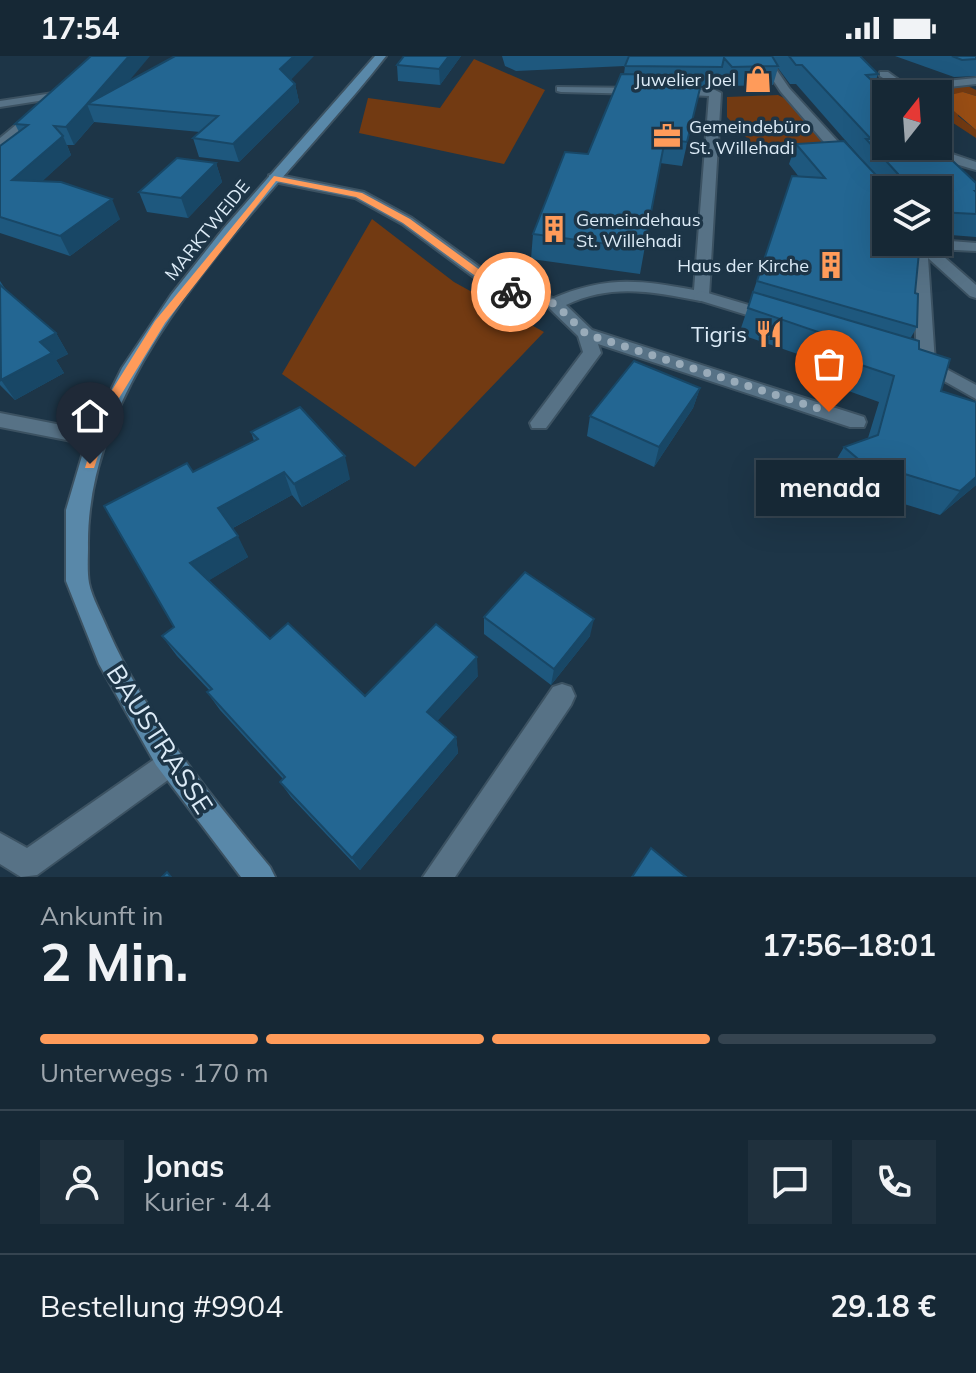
<!DOCTYPE html>
<html lang="de">
<head>
<meta charset="utf-8">
<style>
	body { margin:0; font-family:Mulish,sans-serif; background:#1f303d; color:#f1f3f6; height:100vh; display:flex; flex-direction:column; font-size:30px; white-space:nowrap }
	* { box-sizing:border-box; margin:0 }
	p { font-size:26px; color:#9ea6ad }
	.icon { flex:none; width:44px; height:44px; fill:none; stroke:currentColor; stroke-width:2; stroke-linecap:round; stroke-linejoin:round }
	.map { position:relative; height:821px; overflow:hidden }
	.side { display:flex; flex-direction:column; background:#162835; flex:1 }
	.side>* { flex:none }
	.needle { width:52px; rotate:17deg }
	.fabs { position:absolute; left:872px; top:24px; display:grid; gap:16px }
	.fabs a { display:grid; place-items:center; width:80px; height:80px; border-radius:0px; background:#162835; box-shadow:0 8px 32px #0002,0 0 0 2px #354450; font-size:40px }
	.pin { position:absolute; display:grid; place-items:center; width:68px; height:68px; color:#fff; margin:-82px -34px; border-radius:50% 50% 50% 0; rotate:-45deg; box-shadow:0 0 8px #0007 }
	.pin .icon { rotate:45deg }
	.courier { position:absolute; display:grid; place-items:center; width:80px; height:80px; margin:-40px; border:6px solid #ff9b5a; border-radius:50%; background:#fff; color:#222; box-shadow:0 2px 10px #0007 }
	.bubble { position:absolute; height:56px; border-radius:0px; background:#162835; box-shadow:0 8px 32px #0002,0 0 0 2px #354450; font-size:26px; font-weight:700; line-height:56px; text-align:center }
	.summary em { font-style:normal; font-weight:700 }
	.summary div { display:flex; flex-direction:column-reverse }
	.summary { display:flex; align-items:center; justify-content:space-between; height:136px; padding:0 40px }
	h1 { font-size:52px; font-weight:700; line-height:60px }
	.bar { display:grid; grid-template-columns:repeat(4,1fr); gap:12px 8px; align-content:center; height:96px; padding:0 40px }
	.bar i { height:10px; border-radius:6px; background:#354450 }
	.bar .on { background:#ff9b5a }
	.bar p { grid-column:span 4 }
	.line { display:flex; align-items:center; gap:20px; padding:0 40px; border-top:2px solid #354450 }
	.line div { flex:1 }
	.round { display:grid; place-items:center; flex:none; width:84px; height:84px; border-radius:0px; background:#1f303d }
	.status { display:flex; justify-content:space-between; align-items:center; height:56px; padding:0 40px; background:#162835; direction:ltr }
	.status svg { height:22px; fill:currentColor }
	.map>svg:first-child { display:block }
	.green { fill:#723a12 }
	.water { fill:#9a4e14 }
	.lines { fill:none; stroke-linecap:round; stroke-linejoin:round }
	.lane-casing { stroke:#3c5262; stroke-width:4 }
	.street-casing { stroke:#3c5262; stroke-width:4 }
	.secondary-casing { stroke:#3c5262; stroke-width:4 }
	.lane { fill:#577286; fill-rule:evenodd }
	.street { fill:#577286; fill-rule:evenodd }
	.secondary { fill:#5988a9; fill-rule:evenodd }
	.wall { fill:#1e587e }
	.shaded-wall { fill:#184766 }
	.building { fill:#236692; stroke:#184766; stroke-width:2 }
	.route { fill:#ff9b5a }
	.done { stroke:#99abb9; stroke-width:8; stroke-dasharray:0 14.4 }
	.labels { text-anchor:middle; dominant-baseline:central; stroke-width:7; stroke-linejoin:round; paint-order:stroke }
	.far-poi-label { font-size:18px; fill:#dcebf7; stroke:#1d3547; text-anchor:end }
	.far-street-label { font-size:18px; fill:#dcebf7; stroke:#1d3547 }
	.poi-label { font-size:22px; fill:#dcebf7; stroke:#1d3547; text-anchor:end }
	.near-street-label { font-size:26px; fill:#dcebf7; stroke:#1d3547 }
</style>
</head>
<body>
<div class="status"><b>17:54</b><svg viewBox="0 0 49 12"><path d="M0 12V9h3v3zM5 12V6h3v6zM10 12V3h3v9zM15 12V0h3v12zM26 1h20v11H26zM47 4h2v5h-2z"/></svg></div>
<div class="map">
<svg width="976" height="821" viewBox="0 0 976 821">
	<rect width="100%" height="100%" fill="#1d3547"/>
	<g class="green">
		<path d="M474,3L545,34L504,108L359,77L368,42L440,52Z"/>
		<path d="M968,30L976,34V40L963,36L958,60L976,74V82L938,57V38L913,36Z"/>
		<path d="M778,39L792,46L827,91L760,96L727,61V41Z"/>
		<path d="M372,163L454,226L544,276L415,411L282,318Z"/>
	</g>
	<path class="water" d="M963,36L976,40V74L947,49L946,40Z"/>
	<g class="lines">
		<g class="lane-casing">
			<g id="lane">
				<path d="M880,16H888L906,29L976,22V28L904,36L880,20Z"/>
				<path d="M557,31L641,32L647,35L641,38L561,36L557,35Z"/>
				<path d="M673,33L715,34L721,37L709,240L701,245C653,236 612,227 566,249L592,274L864,361L866,366L864,371H850L598,288L601,297L546,372H532L530,367L583,296L578,280L549,252V244C603,220 637,223 694,234L709,40L669,38L667,36Z"/>
				<path d="M938,88L952,98L976,106V114L942,104L927,90Z"/>
				<path d="M562,628L571,631L575,640L571,649L455,821H423L553,631Z"/>
				<path d="M169,693L179,696L182,706L179,716L37,819L21,821L0,808V777L27,792Z"/>
			</g>
		</g>
		<g class="street-casing">
			<g id="street">
				<path d="M757,0H767L789,32L852,101V107H842L781,36Z"/>
				<path d="M60,36L66,39L64,41L0,51V45Z"/>
				<path d="M34,54L44,56L0,92V82Z"/>
				<path d="M274,118L364,136L412,162L506,230L561,244L563,248L555,253L494,236L402,168L355,142L269,125V119Z"/>
				<path d="M938,184L976,187V195L935,193L976,229V242L970,240L928,202L935,307L976,329V343L914,308L917,304L912,186Z"/>
				<path d="M701,235L776,257L778,261L770,266L695,243L693,240Z"/>
				<path d="M0,357L97,376L107,383L97,390L0,371Z"/>
			</g>
		</g>
		<g class="secondary-casing">
			<path id="secondary" d="M375,0H386C279,138 85,302 88,491C88,502 87,516 89,527C92,542 101,557 107,572C146,661 208,737 270,811L275,821H241L156,709L99,608L66,525V454L87,383L122,312L171,239L224,172Z"/>
		</g>
		<use href="#lane" class="lane"/>
		<use href="#street" class="street"/>
		<use href="#secondary" class="secondary"/>
	</g>
	<g class="wall">
		<path d="M461,0L440,29L398,25L397,9Z"/>
		<path d="M502,0H860L878,18L875,27L886,90L976,127V181L938,178V134H886L915,237L917,271L910,283L919,293L941,335L976,346V429L940,459L878,440L855,438L829,416L844,391L868,382L879,346L807,320L815,304L739,278L792,120L799,121L789,108L796,88L859,100L796,28H790L778,12L773,29L727,30L720,21L718,30H700L682,110L660,107L640,218L531,203L533,178L588,98L624,18L625,10L516,15L505,10Z"/>
		<path d="M895,0H976V20L954,21Z"/>
		<path d="M130,24H291L295,28L299,46L239,106L199,101L193,82L200,76L94,66L74,89H67L71,99L42,125L120,163L70,200L0,177V90L19,76L15,68Z"/>
		<path d="M216,107L222,126L188,162L147,156L139,136Z"/>
		<path d="M0,225L6,234L56,277L68,298L56,304L64,317L15,344L0,329Z"/>
		<path d="M700,332L693,352L654,411L587,380L590,360Z"/>
		<path d="M251,376L350,423L302,451L292,439L233,472L248,501L209,524L270,583L365,640L478,620L437,665L456,681L458,697L360,814L291,741L280,726L283,723L220,654L207,636L210,635L177,600L162,580L174,571L193,416L254,385Z"/>
		<path d="M484,561L590,580L551,629L484,578Z"/>
	</g>
	<g class="shaded-wall">
		<path d="M129,0H150L108,50L87,48Z"/>
		<path d="M294,0H314L284,31L280,13Z"/>
		<path d="M449,0H461L440,29L439,13Z"/>
		<path d="M295,28L299,46L239,106L233,88Z"/>
		<path d="M87,48L94,66L74,89L66,71Z"/>
		<path d="M63,80L71,99L22,144L12,124Z"/>
		<path d="M216,107L222,126L188,162L181,142Z"/>
		<path d="M112,143L120,163L70,200L60,180Z"/>
		<path d="M56,277L68,298L56,304L64,317L15,344L1,324L40,286Z"/>
		<path d="M700,332L693,352L654,411L659,391Z"/>
		<path d="M345,400L350,423L302,451L294,428Z"/>
		<path d="M284,416L292,439L229,474L218,452Z"/>
		<path d="M976,421V429L940,459L960,435Z"/>
		<path d="M238,480L248,501L203,528L190,507Z"/>
		<path d="M594,563L590,580L551,629L554,613Z"/>
		<path d="M477,601L478,620L430,673L427,656Z"/>
		<path d="M456,681L458,697L360,814L352,802Z"/>
	</g>
	<g class="building">
		<path d="M91,0H129L87,48L175,0H294L280,13L295,28L233,88L193,82L218,60L87,48L66,71L54,70L63,80L12,124L61,126L112,143L60,180L0,161V90L28,69L15,68Z"/>
		<path d="M404,0H449L439,13L397,9Z"/>
		<path d="M629,0H772L778,10L732,11L724,2L722,11L625,10Z"/>
		<path d="M789,0H860L878,18L866,19L886,38V90H937L976,127V135H975L976,136V158L938,156V134H893L899,133L898,118L866,83H871L802,9H796Z"/>
		<path d="M952,0H976V3L962,4Z"/>
		<path d="M621,18L703,20L687,86L665,83L644,193L533,178L565,96L588,98Z"/>
		<path d="M844,85L890,134H886V186H920L915,237L918,238L917,271L757,225L792,120L825,122L796,88Z"/>
		<path d="M177,102L216,107L181,142L139,136Z"/>
		<path d="M0,229L56,277L40,286L52,297L1,324Z"/>
		<path d="M753,236L919,285V293L950,303L941,335L976,346V421L960,435L895,415L870,413L844,391L878,379L894,320L819,295L827,279L748,252Z"/>
		<path d="M634,305L700,332L659,391L590,360Z"/>
		<path d="M300,351L345,400L294,428L284,416L218,452L238,480L190,507L270,583L288,567L365,640L436,568L477,601L427,656L456,681L352,802L280,726L285,721L207,636L212,633L162,580L174,571L104,450L187,407L193,416L258,383L251,376Z"/>
		<path d="M525,516L594,563L554,613L484,561Z"/>
		<path d="M651,792L686,821H632Z"/>
		<path d="M167,816L171,821H162Z"/>
	</g>
	<path class="route" d="M274,120L362,137L410,163L503,231L516,236L511,239L496,235L403,167L356,141L276,125L165,267L116,347L94,412H85L104,347L155,265Z"/>
	<g class="lines">
		<path class="done" d="M511,236L555,248L586,278L829,356"/>
	</g>
	<defs>
		<g id="shop-bare" transform="scale(2.16)"><path d="M-5-2.5h2.3a2.7 3.5 0 0 1 5.4 0H5L5.5 6h-11ZM-1.5-2.5h3a1.5 2.3 0 0 0-3 0Z" fill="#ff9b5a" stroke="#1d3547" stroke-width="2.5" paint-order="stroke"/></g>
		<g id="office-bare" transform="scale(2.16)"><path d="M-6-3h4V-5.5h4V-3h4V5H-6ZM-1-4.5V-3h2v-1.5ZM-6 0V1H6V0Z" fill="#ff9b5a" stroke="#1d3547" stroke-width="2.5" paint-order="stroke"/></g>
		<g id="building-bare" transform="scale(2.16)"><path d="M-4-6H4V6H1V3H-1V6H-4ZM-2.5-4.3h1.7v1.8h-1.7ZM.8-4.3h1.7v1.8H.8ZM-2.5-1h1.7V.8h-1.7ZM.8-1h1.7V.8H.8Z" fill="#ff9b5a" stroke="#1d3547" stroke-width="2.5" paint-order="stroke"/></g>
		<g id="restaurant-bare" transform="scale(2.16)"><path d="M-5-6h1v4h1v-4h1v4h1v-4h1v5L-1.5 .5V6h-2V.5L-5-1ZM5-6V6H3V1.5H1.5Q1.5-4 5-6Z" fill="#ff9b5a" stroke="#1d3547" stroke-width="2.5" paint-order="stroke"/></g>
	</defs>
	<g fill-rule="evenodd">
		<use href="#shop-bare" x="758" y="23"/>
		<use href="#office-bare" x="667" y="80"/>
		<use href="#building-bare" x="554" y="173"/>
		<use href="#building-bare" x="831" y="209"/>
		<use href="#restaurant-bare" x="769" y="278"/>
	</g>
	<g class="labels">
		<g class="far-poi-label">
			<text x="736" y="23">Juwelier Joel</text>
			<text x="689" y="70" text-anchor="start">Gemeindebüro<tspan x="689" dy="21">St. Willehadi</tspan></text>
			<text x="576" y="163" text-anchor="start">Gemeindehaus<tspan x="576" dy="21">St. Willehadi</tspan></text>
			<text x="809" y="209">Haus der Kirche</text>
		</g>
		<g class="far-street-label">
			<text transform="translate(207 174) rotate(-51)">MARKTWEIDE</text>
		</g>
		<g class="poi-label">
			<text x="747" y="278">Tigris</text>
		</g>
		<g class="near-street-label">
			<text transform="translate(160 683) rotate(57)">BAUSTRASSE</text>
		</g>
	</g>
</svg>
<div class="fabs">
<a><svg class="needle" viewBox="-14 -14 28 28"><path d="M0-13l5 13h-10z" fill="#e53935"/><path d="M0 13l5-13h-10z" fill="#9ea6ad"/></svg></a>
<a><svg class="icon" aria-label="layers" viewBox="0 0 24 24"><path d="M12 4l9 5-9 5-9-5zM3 14l9 5 9-5"/></svg></a>
</div>
<div class="pin" style="left:829px;top:356px;background:#ea580c"><svg class="icon" aria-label="bag" viewBox="0 0 24 24"><path d="M5 8h14l-1 12H6zM9 8a3 3 0 0 1 6 0"/></svg></div>
<div class="pin" style="left:90px;top:408px;background:#1f2937"><svg class="icon" aria-label="home" viewBox="0 0 24 24"><path d="M3 11l9-7 9 7M6 9v11h12V9"/></svg></div>
<div class="courier" style="left:511px;top:236px"><svg class="icon" aria-label="bike" viewBox="0 0 24 24"><circle cx="6" cy="16" r="4"/><circle cx="18" cy="16" r="4"/><path d="M6 16l4-8h5l3 8M10 8l3 8H6M13 5h3"/></svg></div>
<div class="bubble" style="left:756px;top:404px;width:148px">menada</div>
</div>
<section class="side">
<div class="summary"><div><h1>2 Min.</h1><p>Ankunft in</p></div><em>17:56–18:01</em></div>
<div class="bar"><i class="on"></i><i class="on"></i><i class="on"></i><i></i><p>Unterwegs · 170 m</p></div>
<div class="line" style="height:144px"><a class="round"><svg class="icon" aria-label="person" viewBox="0 0 24 24"><circle cx="12" cy="8" r="4"/><path d="M4 21q1-7 8-7t8 7"/></svg></a><div><b>Jonas</b><p>Kurier · 4.4</p></div><a class="round"><svg class="icon" aria-label="chat" viewBox="0 0 24 24"><path d="M4 5h16v11H9l-5 4z"/></svg></a><a class="round"><svg class="icon" aria-label="phone" viewBox="0 0 24 24"><path d="M5 4h4l2 5-3 2q2 4 5 5l2-3 5 2v4C11 20 4 13 5 4z"/></svg></a></div>
<div class="line" style="height:104px"><div>Bestellung #9904</div><b>29.18 €</b></div>
</section>
</body>
</html>
